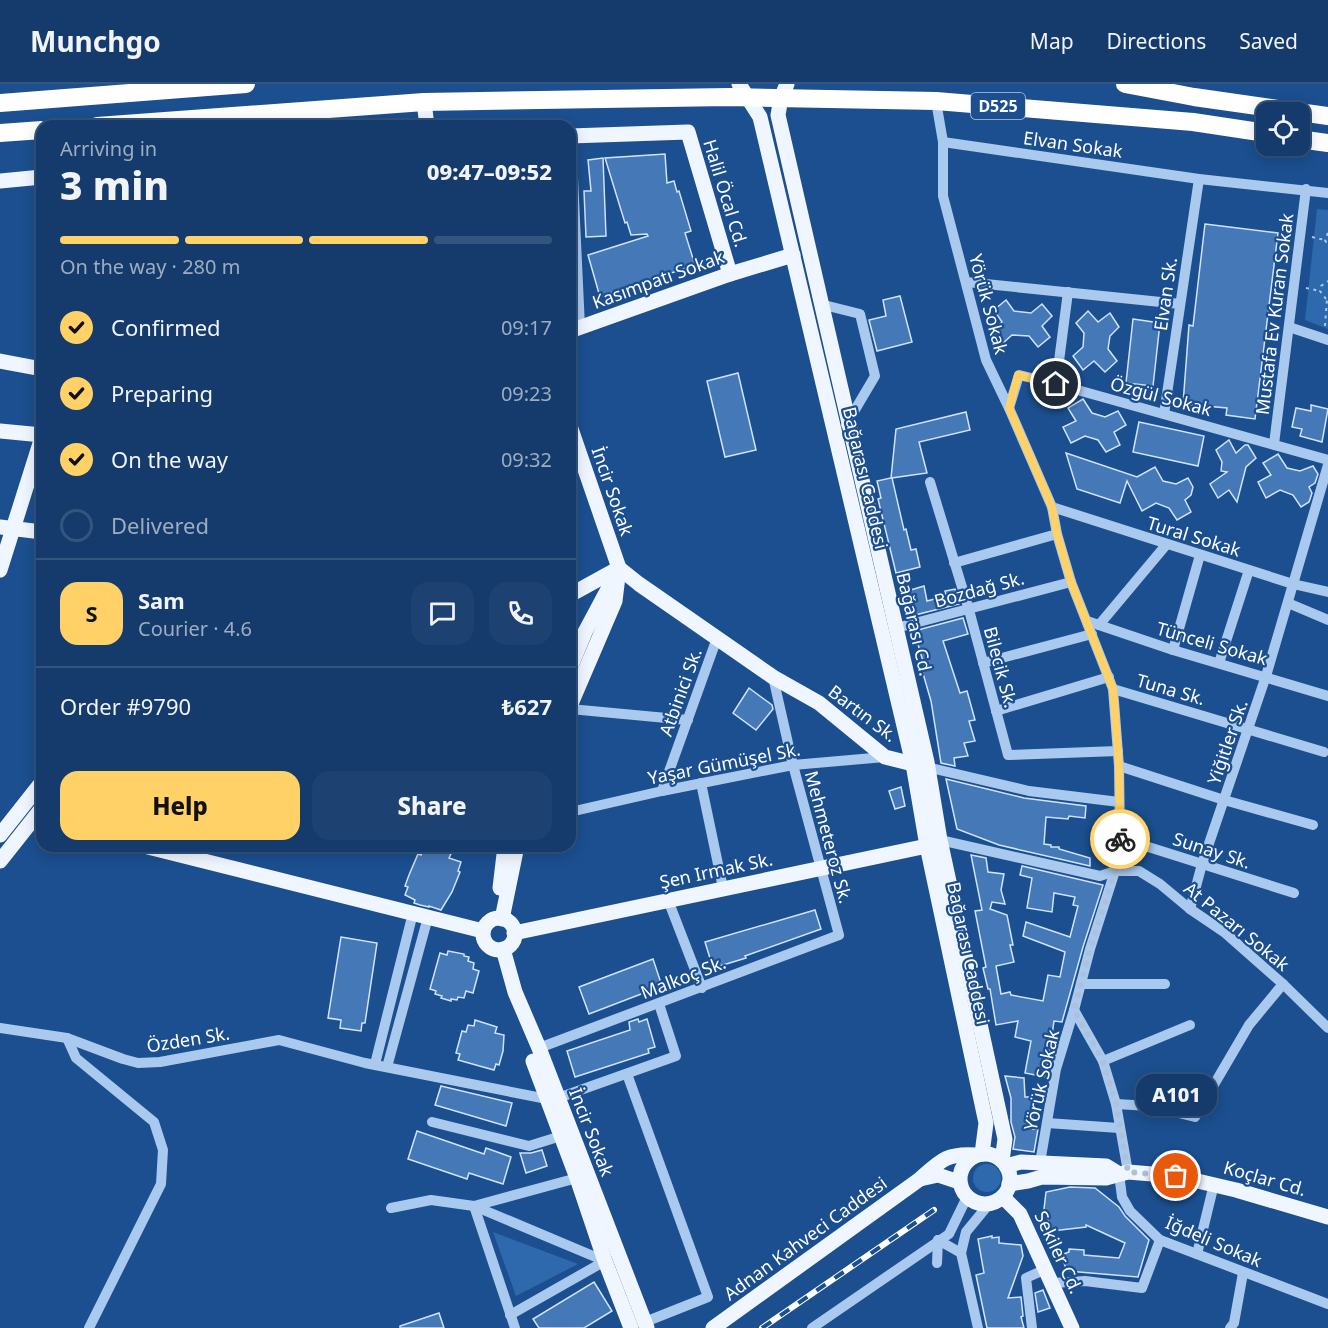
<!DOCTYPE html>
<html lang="en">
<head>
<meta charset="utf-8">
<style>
	body { margin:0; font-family:"Noto Sans",sans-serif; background:#1d4271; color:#f1f3f6; height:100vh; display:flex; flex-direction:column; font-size:22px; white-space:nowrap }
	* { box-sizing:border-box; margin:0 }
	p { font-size:20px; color:#9dadc1 }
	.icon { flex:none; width:33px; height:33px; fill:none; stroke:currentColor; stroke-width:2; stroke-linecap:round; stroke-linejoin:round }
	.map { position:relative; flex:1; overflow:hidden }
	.panel { position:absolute; left:36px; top:36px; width:540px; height:732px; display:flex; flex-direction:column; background:#143b6b; border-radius:18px; box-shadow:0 3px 15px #0003,0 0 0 2px #33557e }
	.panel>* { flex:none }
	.tools { position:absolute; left:1256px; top:18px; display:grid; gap:12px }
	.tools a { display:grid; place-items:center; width:54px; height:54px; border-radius:12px; background:#143b6b; box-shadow:0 3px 15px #0003,0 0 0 2px #33557e; font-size:30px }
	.pin { position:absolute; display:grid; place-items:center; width:51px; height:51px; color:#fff; margin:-26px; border:3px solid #fff; border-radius:50%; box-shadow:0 2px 6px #0007 }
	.courier { position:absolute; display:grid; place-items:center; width:60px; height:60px; margin:-30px; border:4px solid #ffd166; border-radius:50%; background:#fff; color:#222; box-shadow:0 2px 8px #0007 }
	.bubble { position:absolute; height:42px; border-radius:18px; background:#143b6b; box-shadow:0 3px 15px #0003,0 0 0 2px #33557e; font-size:20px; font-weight:800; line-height:42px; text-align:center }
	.headline em { font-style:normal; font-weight:800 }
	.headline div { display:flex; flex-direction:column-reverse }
	.headline { display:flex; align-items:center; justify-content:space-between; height:102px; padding:0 24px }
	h1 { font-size:39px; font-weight:800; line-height:45px }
	.bar { display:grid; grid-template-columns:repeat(4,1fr); gap:9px 6px; align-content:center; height:72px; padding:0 24px }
	.bar i { height:8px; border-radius:4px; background:#33557e }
	.bar .selected { background:#ffd166 }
	.bar p { grid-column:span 4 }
	.line { display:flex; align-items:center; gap:15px; padding:0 24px; border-top:2px solid #33557e }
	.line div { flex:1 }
	.round { display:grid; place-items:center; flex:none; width:63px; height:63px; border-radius:18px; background:#1d4271 }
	ol { padding:0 24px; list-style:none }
	li { display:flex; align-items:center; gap:18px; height:66px }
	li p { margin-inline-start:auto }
	li .icon { padding:6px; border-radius:50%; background:#ffd166; color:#111; stroke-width:4 }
	li:last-child { color:#9dadc1 }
	li i { width:33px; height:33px; border:3px solid #33557e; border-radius:50% }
	.primary-button { display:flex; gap:12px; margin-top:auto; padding:12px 24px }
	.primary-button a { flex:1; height:69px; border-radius:18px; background:#ffd166; color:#111; font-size:24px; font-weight:800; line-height:69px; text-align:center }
	.primary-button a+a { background:#1d4271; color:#f1f3f6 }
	header { display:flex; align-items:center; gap:36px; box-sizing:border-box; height:84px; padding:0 30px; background:#143b6b; border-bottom:2px solid #33557e }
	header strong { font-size:28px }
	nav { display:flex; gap:33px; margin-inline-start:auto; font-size:21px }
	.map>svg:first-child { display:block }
	.green { fill:#2e69ad }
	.building { fill:#4478b7; stroke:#cfe3fa; stroke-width:1.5 }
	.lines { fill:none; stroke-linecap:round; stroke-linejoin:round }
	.path { stroke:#a9c9ee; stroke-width:2; stroke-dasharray:3 4.5; stroke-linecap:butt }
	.minor { stroke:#a9c9ee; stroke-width:10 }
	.major { stroke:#f0f6ff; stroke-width:15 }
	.highway { stroke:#fff; stroke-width:18 }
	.rail-casing { stroke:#fff; stroke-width:6 }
	.rail { stroke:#1b4f8f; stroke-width:4; stroke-dasharray:11; stroke-linecap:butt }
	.done { stroke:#afc1d8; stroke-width:6; stroke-dasharray:0 10.8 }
	.route { stroke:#ffd166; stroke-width:8 }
	.labels { text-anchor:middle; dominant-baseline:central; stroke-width:4.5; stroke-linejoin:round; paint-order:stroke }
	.shield { fill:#1b4f8f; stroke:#bbcadd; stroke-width:1.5 }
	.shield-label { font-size:16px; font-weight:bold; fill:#fff }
	.street-label { font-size:18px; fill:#fff; stroke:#1b4f8f }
</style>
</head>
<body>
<header>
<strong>Munchgo</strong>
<nav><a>Map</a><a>Directions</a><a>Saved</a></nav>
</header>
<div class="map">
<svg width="1328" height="1244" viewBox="0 0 1328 1244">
	<rect width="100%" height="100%" fill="#1b4f8f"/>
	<g class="green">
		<path d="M1317,125L1328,126V245L1305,236Z"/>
		<circle cx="987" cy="1094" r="14"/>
		<path d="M493,1148L578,1180L516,1212Z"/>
	</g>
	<g class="building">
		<path d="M665,70L667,99L674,97L677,108L679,107L691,147L685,149L695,181L600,213L588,171L648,152L647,150L631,151L627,138L625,139L605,74Z"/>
		<path d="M603,74L606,152L586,153L584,107H591L588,76Z"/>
		<path d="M1205,140L1278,149L1255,335L1226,331L1227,324L1183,320L1189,241L1193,242Z"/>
		<path d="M900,212L912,258L877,267L869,236L886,232L883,216Z"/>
		<path d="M1006,216L1014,227L1031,229L1042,220L1052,232L1042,242L1050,253L1038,263L1029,252L1012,251L1002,260L992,249L1002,238L994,226Z"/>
		<path d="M1088,227L1098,238L1110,229L1119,243L1110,252L1108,265L1117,277L1105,288L1094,277L1083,286L1073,272L1083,263L1084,249L1076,239Z"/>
		<path d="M1133,235L1160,239L1153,302L1126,299Z"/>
		<path d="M738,289L756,366L725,373L707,297Z"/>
		<path d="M1083,315L1092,329L1105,333L1118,327L1126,341L1114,348L1120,361L1106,368L1098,356L1085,352L1071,359L1063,343L1076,337L1068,324Z"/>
		<path d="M1311,321L1328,325L1322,358L1300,352L1302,345L1292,343L1296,324L1311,327Z"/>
		<path d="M966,328L970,346L919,358L927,389L892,394L904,446L906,445L911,466L916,465L920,483L896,489L878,415L881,414L877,397L891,394L896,345Z"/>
		<path d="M1139,338L1204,352L1198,382L1133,368Z"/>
		<path d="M1229,356L1236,369L1245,361H1248L1256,374L1246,383L1237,418L1229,406L1218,414L1210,400L1227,388L1221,387L1222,378L1216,366Z"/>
		<path d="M1066,369L1137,393L1155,383L1163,397L1176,400L1188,394L1193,403L1191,411L1185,416L1191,428L1177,436L1169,424L1156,419L1142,427L1127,397L1120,419L1077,405Z"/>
		<path d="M1278,370L1287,384L1300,387L1313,382L1318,390L1315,399L1309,403L1312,409L1309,418L1301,423L1293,411L1280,406L1266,414L1258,398L1271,391L1263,379Z"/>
		<path d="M924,502L927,517L946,512L945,507L955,505L959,520L911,532L904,508Z"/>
		<path d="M963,534L968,550L943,557L960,609L967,607L975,636L969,637L975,657L964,659L968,672L954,674L955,682L941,679L931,617L922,586L925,584L914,547Z"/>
		<path d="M749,604L772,621L773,625L756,646L733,629Z"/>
		<path d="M946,695L1024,714L1086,722L1085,734L1069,732L1068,735L1046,733L1044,760L1051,761V763H1059V765L1090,774V782L999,761L957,745Z"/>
		<path d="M901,703L905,722L895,725L889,707Z"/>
		<path d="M425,763L436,768L437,764L451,770L449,774L461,778L458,787L460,788L452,808L441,826L429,822V823L420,821L414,819L415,816L405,811L408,803L405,802L409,791L418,770L421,771Z"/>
		<path d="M971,771L986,774L988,788L1004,790L1001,806L1005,820L992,818L990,825L1007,831L1013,861H1010L1014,878L996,882L1001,910L1010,908L1011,911L1043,917L1048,891L1060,893L1065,868L1023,852L1026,838L1070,853L1078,822L1073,821L1075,813L1054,809L1052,828L1027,824L1032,794L1020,791L1022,782L1103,801L1083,863L1062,938L1054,937L1046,993L1025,989L1031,957L1015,953L1018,937L996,941L990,905H988L983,884L986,883L975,827L982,826Z"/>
		<path d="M815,826L821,845L745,872L746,874L713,884L705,858Z"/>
		<path d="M341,853L377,859L365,939H362L361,947L340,944L341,936L328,934Z"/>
		<path d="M448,867L464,870V872L469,873L468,877L474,879L473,885L479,887L473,909L466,907L464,914L458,913L457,916L451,915V917L441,914L442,912L435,910L436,907L430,905L440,869L447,871Z"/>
		<path d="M653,875L662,902L589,930L579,903Z"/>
		<path d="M638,935L639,938L647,935L655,963L648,965L649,969L575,993L567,967L630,946L629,938Z"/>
		<path d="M475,936L497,943L495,949L504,951L503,967L499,981L496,980L494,986L458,976L460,970L456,969L462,947L466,948L468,941L474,942Z"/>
		<path d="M1005,992L1024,994L1025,1013H1033V1045H1038L1034,1068L1013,1065L1015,1053L1011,1038V1014Z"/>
		<path d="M441,1002L512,1019L506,1042L435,1021Z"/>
		<path d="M417,1047L484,1070L486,1064L511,1073L503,1100L469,1089L467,1095L408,1075Z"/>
		<path d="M542,1066L547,1082L526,1089L520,1069H531Z"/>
		<path d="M1070,1103L1095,1104L1119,1123L1125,1132L1149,1156L1138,1193L1067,1187L1061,1171L1069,1168V1165L1084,1166V1171L1119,1174L1125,1159L1086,1141V1143L1052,1147L1044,1125L1046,1108Z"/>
		<path d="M992,1152V1154L999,1153V1159L1021,1161L1023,1172L1008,1214L1021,1213L1023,1232L1021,1233L1024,1244H987L976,1191L984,1189L978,1155Z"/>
		<path d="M594,1198L612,1227L584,1244H539L533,1235Z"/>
		<path d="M1043,1206L1050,1224L1038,1228L1035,1209Z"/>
		<path d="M439,1229L444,1244H400V1242Z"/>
	</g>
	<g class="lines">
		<g class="path">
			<path d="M1328,149L1325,156L1328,162"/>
			<path d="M1312,153L1325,156"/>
			<path d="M1306,204L1320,207"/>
			<path d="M1326,215L1320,207L1321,202L1328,197"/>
			<path d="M1325,242L1327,215"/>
		</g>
		<g class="minor">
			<path d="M936,17L943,58V112L986,276L1009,324L1052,423L1057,450L1071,498L1113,605L1119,682L1120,754L1115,787L1090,865L1074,926L1056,985L1040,1079"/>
			<path d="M571,51L580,243"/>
			<path d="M943,58L1199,95L1328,109"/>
			<path d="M966,198L1180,220"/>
			<path d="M820,220L860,230L875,292L846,341"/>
			<path d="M1289,243L1328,256"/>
			<path d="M1056,300L1068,208"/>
			<path d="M1009,324L1019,291L1056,300L1328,376"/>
			<path d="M1164,330L1199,95"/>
			<path d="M1274,360L1306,105"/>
			<path d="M930,398L969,526L1008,671L1118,667"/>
			<path d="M1052,423L1293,500L1328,508"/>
			<path d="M954,479L1057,450"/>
			<path d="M1288,519L1328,536"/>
			<path d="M1087,537L1173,566L1328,612"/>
			<path d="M1099,541L1166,461"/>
			<path d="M896,544L1071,498"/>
			<path d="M1173,566L1200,471"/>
			<path d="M983,579L1092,550"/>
			<path d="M1219,579L1249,486"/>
			<path d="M1113,605L1324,668"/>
			<path d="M570,625L688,636"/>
			<path d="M996,627L1109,593"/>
			<path d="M922,682L1029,707L1119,718"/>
			<path d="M1119,682L1224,716L1313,741"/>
			<path d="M701,699L723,804"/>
			<path d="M662,707L717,554"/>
			<path d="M570,728L662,707L793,681L885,673"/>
			<path d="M1120,754L1294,809"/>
			<path d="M935,759L940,756L1100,792L1115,787H1139L1160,800L1190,825L1224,848L1283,900L1328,944"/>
			<path d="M668,816L702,904"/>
			<path d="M1190,825L1202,780L1266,592L1328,381"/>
			<path d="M1081,900H1165"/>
			<path d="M1074,926L1103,977L1116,1020L1128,1088"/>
			<path d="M0,944L67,954L123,975L138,979L160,978L279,956L365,979L547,1015"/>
			<path d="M67,954L76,974L154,1038L163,1066L161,1100L89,1244"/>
			<path d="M539,964L839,851L793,681L773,593"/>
			<path d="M1103,977L1190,941"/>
			<path d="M375,980L413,829"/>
			<path d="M387,983L428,833"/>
			<path d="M627,990L708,1213L645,1238"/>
			<path d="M558,1014L676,972L659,920"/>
			<path d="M1116,1020L1150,1022L1195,1033L1249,941L1283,900"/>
			<path d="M432,1038L529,1062L561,1052"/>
			<path d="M1047,1039L1119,1044"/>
			<path d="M1119,1090L1122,1113L1130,1127L1160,1156L1328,1220"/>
			<path d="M391,1124L431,1116L474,1122L605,1177"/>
			<path d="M938,1156L961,1169"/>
			<path d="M1197,1170L1214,1100"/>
			<path d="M937,1179L938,1156"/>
			<path d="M1053,1199L1085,1197L1142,1204L1160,1156"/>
			<path d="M510,1231L605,1177"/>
			<path d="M515,1244L474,1122L577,1094"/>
			<path d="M812,1244L949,1150L967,1113"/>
			<path d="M978,1244L961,1169L966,1148L989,1120"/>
			<path d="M1032,1244L1026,1194L1046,1185"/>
			<path d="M1230,1244L1234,1239L1243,1189"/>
		</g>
		<g class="major">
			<path d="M739,0L760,33L913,680L927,762L986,1039L982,1070"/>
			<path d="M787,0L781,14L778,31L927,678L940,756L1005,1055L1002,1077"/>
			<path d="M424,18L427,42"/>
			<path d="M570,52L688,48L730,190"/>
			<path d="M0,97L42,93"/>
			<path d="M570,247L730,190L793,171"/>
			<path d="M0,277L42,285"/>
			<path d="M570,342L619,484L615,517L570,622"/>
			<path d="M0,347L42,351"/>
			<path d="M0,443L42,448"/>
			<path d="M619,484L639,500L773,593L819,619L885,673L913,680"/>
			<path d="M0,486L42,353"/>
			<path d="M570,511L619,484"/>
			<path d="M570,584L585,548L615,492"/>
			<path d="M0,751L42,698"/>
			<path d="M144,762L483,847"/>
			<path d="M0,777L42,724"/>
			<path d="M500,804L505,762"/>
			<circle cx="499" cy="850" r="16"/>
			<path d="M502,835L517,762"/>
			<path d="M514,849L927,762"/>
			<path d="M503,865L515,908L539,964L647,1244"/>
			<path d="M533,977L577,1094L605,1177L631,1244"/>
			<circle cx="985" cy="1095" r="25"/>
			<path d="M1006,1082L1021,1078L1106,1082L1119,1090"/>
			<path d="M920,1095L938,1091L959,1098"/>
			<path d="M1009,1100L1028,1097L1042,1093L1106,1094L1128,1088L1176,1092L1236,1106L1328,1133"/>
			<path d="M1003,1113L1020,1130L1072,1244"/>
			<path d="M713,1244L920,1095C941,1076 947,1069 976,1071"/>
		</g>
		<g class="highway">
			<path d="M1125,0L1194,13L1328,32"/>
			<path d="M0,19L246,0"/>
			<path d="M97,42L424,18L729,13L936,17L1193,38L1266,49"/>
			<path d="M0,49L42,46"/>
			<path d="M1299,55L1328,59"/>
		</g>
		<g class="rail-casing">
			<path id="rail" d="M762,1244L934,1126"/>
		</g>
		<use href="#rail" class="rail"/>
	</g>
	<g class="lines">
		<path class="done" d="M1120,755L1115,788L1090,865L1074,926L1103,977L1116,1020L1128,1088L1176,1092"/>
		<path class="route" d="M1056,300L1018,291L1009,324L1052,423L1057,450L1071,498L1113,605L1119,682L1120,755"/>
	</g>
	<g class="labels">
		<rect class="shield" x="971" y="9" width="54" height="26" rx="4.5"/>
		<g class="shield-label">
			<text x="998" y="22">D525</text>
		</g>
		<g class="street-label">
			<text transform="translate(1073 60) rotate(8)">Elvan Sokak</text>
			<text transform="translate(726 109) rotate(73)">Halil Öcal Cd.</text>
			<text transform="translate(658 195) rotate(-20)">Kasımpatı Sokak</text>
			<text transform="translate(1165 210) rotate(-82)">Elvan Sk.</text>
			<text transform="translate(989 220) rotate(75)">Yörük Sokak</text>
			<text transform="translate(1274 230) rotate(-83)">Mustafa Ev Kuran Sokak</text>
			<text transform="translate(1161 312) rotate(15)">Özgül Sokak</text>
			<text transform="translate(866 394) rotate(77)">Bağarası Caddesi</text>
			<text transform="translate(613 407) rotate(71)">İncir Sokak</text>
			<text transform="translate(1194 452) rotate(17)">Tural Sokak</text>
			<text transform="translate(979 505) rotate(-15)">Bozdağ Sk.</text>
			<text transform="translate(915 540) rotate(77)">Bağarası Cd.</text>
			<text transform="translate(1212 559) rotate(16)">Tünceli Sokak</text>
			<text transform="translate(1001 583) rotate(75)">Bilecik Sk.</text>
			<text transform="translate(1171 605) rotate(16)">Tuna Sk.</text>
			<text transform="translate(680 608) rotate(-70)">Atbinici Sk.</text>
			<text transform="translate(863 629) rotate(37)">Bartın Sk.</text>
			<text transform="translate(1227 658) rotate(-71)">Yiğitler Sk.</text>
			<text transform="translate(724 679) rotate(-11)">Yaşar Gümüşel Sk.</text>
			<text transform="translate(829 753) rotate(75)">Mehmeteroz Sk.</text>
			<text transform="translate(1212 766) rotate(18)">Sunay Sk.</text>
			<text transform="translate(716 786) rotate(-12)">Şen Irmak Sk.</text>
			<text transform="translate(1237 842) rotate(39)">At Pazarı Sokak</text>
			<text transform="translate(969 869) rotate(78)">Bağarası Caddesi</text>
			<text transform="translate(683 893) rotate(-21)">Malkoç Sk.</text>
			<text transform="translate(188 955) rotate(-9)">Özden Sk.</text>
			<text transform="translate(1041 996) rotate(-77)">Yörük Sokak</text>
			<text transform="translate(592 1048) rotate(69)">İncir Sokak</text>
			<text transform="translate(1265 1094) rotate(16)">Koçlar Cd.</text>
			<text transform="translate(805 1154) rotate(-36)">Adnan Kahveci Caddesi</text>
			<text transform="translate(1214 1157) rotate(23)">İğdeli Sokak</text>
			<text transform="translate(1059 1168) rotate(65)">Sekiler Cd.</text>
		</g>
	</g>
</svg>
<div class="tools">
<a><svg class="icon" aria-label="locate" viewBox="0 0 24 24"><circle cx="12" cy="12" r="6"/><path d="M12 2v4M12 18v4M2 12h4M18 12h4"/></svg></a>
</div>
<div class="pin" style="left:1176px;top:1092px;background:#ea580c"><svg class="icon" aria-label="bag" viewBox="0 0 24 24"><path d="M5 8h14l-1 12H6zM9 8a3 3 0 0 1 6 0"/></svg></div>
<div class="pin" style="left:1056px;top:300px;background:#1f2937"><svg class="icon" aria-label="home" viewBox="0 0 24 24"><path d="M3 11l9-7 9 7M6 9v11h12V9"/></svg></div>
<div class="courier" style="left:1120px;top:755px"><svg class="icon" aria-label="bike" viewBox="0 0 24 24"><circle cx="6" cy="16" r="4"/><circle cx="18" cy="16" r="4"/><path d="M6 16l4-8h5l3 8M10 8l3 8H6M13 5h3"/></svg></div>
<div class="bubble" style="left:1136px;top:990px;width:81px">A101</div>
<section class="panel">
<div class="headline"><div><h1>3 min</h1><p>Arriving in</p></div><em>09:47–09:52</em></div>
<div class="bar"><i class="selected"></i><i class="selected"></i><i class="selected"></i><i></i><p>On the way · 280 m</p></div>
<ol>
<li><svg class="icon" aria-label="check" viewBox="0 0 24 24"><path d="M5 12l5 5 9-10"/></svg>Confirmed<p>09:17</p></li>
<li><svg class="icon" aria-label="check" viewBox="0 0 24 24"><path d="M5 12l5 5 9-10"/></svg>Preparing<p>09:23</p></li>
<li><svg class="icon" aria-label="check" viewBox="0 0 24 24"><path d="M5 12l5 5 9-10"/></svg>On the way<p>09:32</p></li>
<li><i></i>Delivered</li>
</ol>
<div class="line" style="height:108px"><b class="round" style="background:#ffd166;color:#111">S</b><div><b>Sam</b><p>Courier · 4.6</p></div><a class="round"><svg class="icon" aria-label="chat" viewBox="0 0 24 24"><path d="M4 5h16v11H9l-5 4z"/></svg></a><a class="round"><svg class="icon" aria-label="phone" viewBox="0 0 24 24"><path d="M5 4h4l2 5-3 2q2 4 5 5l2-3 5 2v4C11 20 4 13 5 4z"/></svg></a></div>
<div class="line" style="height:78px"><div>Order #9790</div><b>₺627</b></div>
<div class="primary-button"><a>Help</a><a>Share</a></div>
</section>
</div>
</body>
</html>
